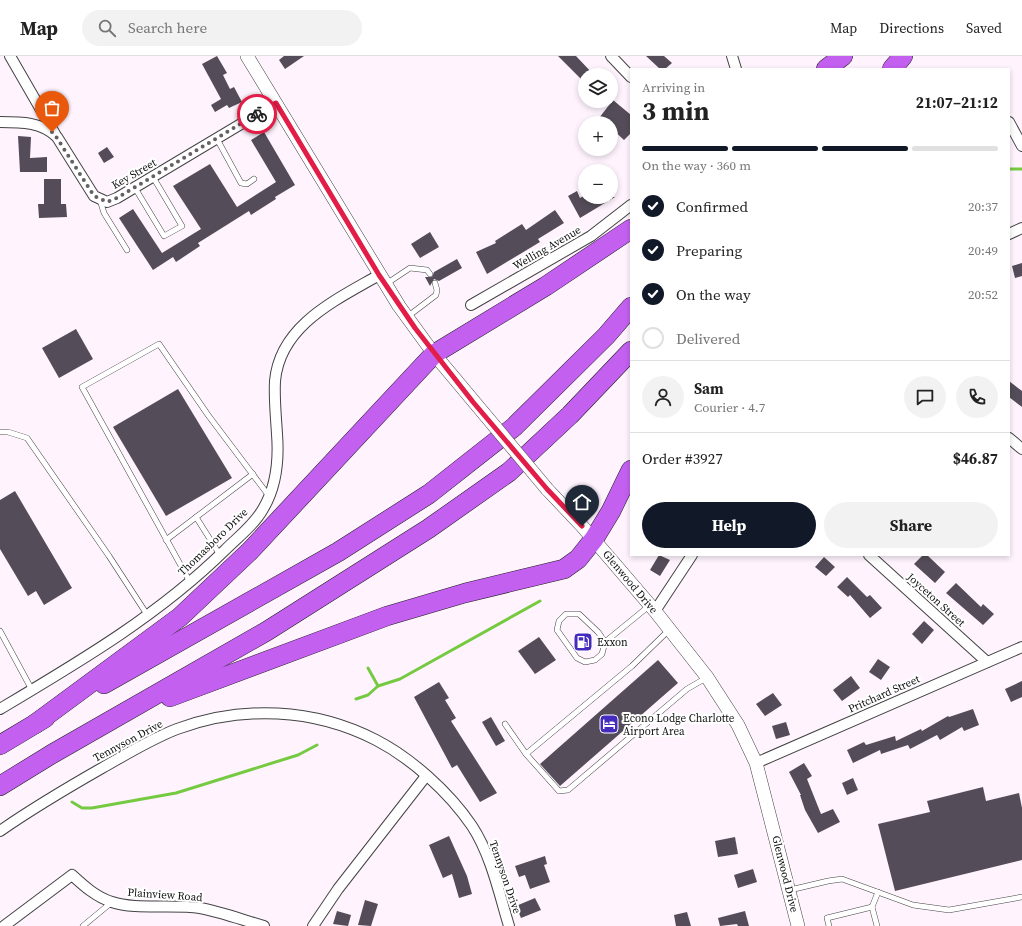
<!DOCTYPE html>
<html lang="en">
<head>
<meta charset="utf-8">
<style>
	body { margin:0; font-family:"Source Serif 4",serif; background:#f2f2f2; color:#222; height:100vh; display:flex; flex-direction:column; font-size:15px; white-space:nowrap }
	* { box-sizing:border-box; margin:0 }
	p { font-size:13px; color:#767676 }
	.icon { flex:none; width:22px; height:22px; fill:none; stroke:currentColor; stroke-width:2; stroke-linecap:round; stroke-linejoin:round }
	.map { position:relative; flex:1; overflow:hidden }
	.details { position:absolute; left:630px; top:12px; width:380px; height:488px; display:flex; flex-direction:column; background:#fff; border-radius:0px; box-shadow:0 2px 6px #0003 }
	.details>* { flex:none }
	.controls { position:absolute; left:578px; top:12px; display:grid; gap:8px }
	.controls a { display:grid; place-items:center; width:40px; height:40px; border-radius:50%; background:#fff; box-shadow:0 2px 6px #0003; font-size:20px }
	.pin { position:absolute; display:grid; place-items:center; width:34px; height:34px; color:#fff; margin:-41px -17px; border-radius:50% 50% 50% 0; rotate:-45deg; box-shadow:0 0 4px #0007 }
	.pin .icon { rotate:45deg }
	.courier { position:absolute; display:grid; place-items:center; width:40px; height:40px; margin:-20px; border:3px solid #e11d48; border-radius:50%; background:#fff; color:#222; box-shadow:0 1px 5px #0007 }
	.overview em { font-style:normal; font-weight:700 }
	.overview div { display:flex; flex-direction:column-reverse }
	.overview { display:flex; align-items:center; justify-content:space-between; height:68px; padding:0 12px }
	h1 { font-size:26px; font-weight:700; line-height:30px }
	.bar { display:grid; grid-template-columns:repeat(4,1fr); gap:6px 4px; align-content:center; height:48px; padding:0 12px }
	.bar i { height:5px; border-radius:3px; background:#e0e0e0 }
	.bar .current { background:#111827 }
	.bar p { grid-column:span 4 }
	.line { display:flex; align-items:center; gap:10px; padding:0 12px; border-top:1px solid #e0e0e0 }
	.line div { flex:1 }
	.round { display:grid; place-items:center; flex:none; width:42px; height:42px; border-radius:21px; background:#f2f2f2 }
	ol { padding:0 12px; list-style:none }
	li { display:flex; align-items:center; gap:12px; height:44px }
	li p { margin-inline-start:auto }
	li .icon { padding:4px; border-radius:50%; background:#111827; color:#fff; stroke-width:4 }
	li:last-child { color:#767676 }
	li i { width:22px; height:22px; border:2px solid #e0e0e0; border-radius:50% }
	.action { display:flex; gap:8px; margin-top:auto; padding:8px 12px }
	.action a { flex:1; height:46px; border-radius:24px; background:#111827; color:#fff; font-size:16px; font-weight:700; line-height:46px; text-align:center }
	.action a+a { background:#f2f2f2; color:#222 }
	header { display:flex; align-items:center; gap:24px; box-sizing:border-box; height:56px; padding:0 20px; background:#fff; border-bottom:1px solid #e0e0e0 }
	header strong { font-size:19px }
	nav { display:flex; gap:22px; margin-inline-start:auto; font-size:14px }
	.search { width:280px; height:36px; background:#f2f2f2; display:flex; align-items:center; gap:10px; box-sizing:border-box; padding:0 14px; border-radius:22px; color:#767676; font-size:15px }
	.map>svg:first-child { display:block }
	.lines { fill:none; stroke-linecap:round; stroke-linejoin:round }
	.stream { stroke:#75ca42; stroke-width:3 }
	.building { fill:#544d59 }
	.service-casing { stroke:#434343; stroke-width:6 }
	.minor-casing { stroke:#434343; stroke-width:12 }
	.tertiary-casing { stroke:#434343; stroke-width:14 }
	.motorway-casing { stroke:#212121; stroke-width:20 }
	.service { stroke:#fff; stroke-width:5 }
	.minor { stroke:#fff; stroke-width:10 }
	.tertiary { stroke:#fff; stroke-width:13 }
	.motorway { stroke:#c360f0; stroke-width:19 }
	.tertiary-bridge-casing { stroke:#434343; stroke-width:14; stroke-linecap:butt }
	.tertiary-bridge { stroke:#fff; stroke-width:13 }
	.done { stroke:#646063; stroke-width:4; stroke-dasharray:0 7.2 }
	.route { stroke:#e11d48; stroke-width:5 }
	.labels { text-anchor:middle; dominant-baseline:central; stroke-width:4; stroke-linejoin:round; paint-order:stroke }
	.street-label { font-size:11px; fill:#101010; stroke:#fff }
	.poi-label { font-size:11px; fill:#101010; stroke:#fff; text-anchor:start }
</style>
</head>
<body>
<header>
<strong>Map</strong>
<div class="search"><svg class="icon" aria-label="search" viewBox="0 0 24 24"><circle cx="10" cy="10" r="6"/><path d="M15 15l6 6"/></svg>Search here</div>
<nav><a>Map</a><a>Directions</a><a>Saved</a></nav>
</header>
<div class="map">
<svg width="1022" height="870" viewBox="0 0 1022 870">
	<rect width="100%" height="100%" fill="#fff4fe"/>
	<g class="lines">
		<g class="stream">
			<path d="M1009,113H1022"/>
			<path d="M368,612L378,630"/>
			<path d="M356,643L368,639L378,630L400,623L540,545"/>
			<path d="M72,746L82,752H92L176,737L298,699L317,689"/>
		</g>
	</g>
	<g class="building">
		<path d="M217,0L227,17L223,19L230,33L234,31L242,46L229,52L227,49L215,56L211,49L221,43L202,8Z"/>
		<path d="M284,0H304L285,13L279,4Z"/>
		<path d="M558,0H576L594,19H585V27Z"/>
		<path d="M646,0H664L672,7L665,13H660Z"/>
		<path d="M613,44L631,59V77L624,84L611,72V67H604L599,62Z"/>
		<path d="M264,76L295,129L275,141L276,143L251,159L249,155L198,187L200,190L176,206L173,201L153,214L119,162L133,153L162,197L201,173L173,130L210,108L237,151L276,126L251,84Z"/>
		<path d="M18,80L31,81L30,102L47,101V116H20Z"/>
		<path d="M107,91L114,101L104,107L98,97Z"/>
		<path d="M44,123H61V148H66L67,161L39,162L38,148H44Z"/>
		<path d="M577,135L580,142L585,139V141H615L580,162L568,140Z"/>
		<path d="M555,154L564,167L538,183L540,186L487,218L476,196L496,187L495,185L522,168L526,174Z"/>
		<path d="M430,176L439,191L420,202L411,188Z"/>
		<path d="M457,203L462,212L439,225L434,223L430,230L425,221H432L434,216Z"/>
		<path d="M1022,207V220L1015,222L1012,210Z"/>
		<path d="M76,273L93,303L59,322L42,292Z"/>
		<path d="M1009,325L1022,335V351L1009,341Z"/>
		<path d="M178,333L232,422L166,460L113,371Z"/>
		<path d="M15,435L72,532L44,549L36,535L28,540L0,493V444Z"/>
		<path d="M659,499L670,504L660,520L650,514Z"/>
		<path d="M923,499H927L945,516L935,527L914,508Z"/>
		<path d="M824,501L835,511L826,520L815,511Z"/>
		<path d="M847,521L867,541L870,539L882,552L870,562L850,539L848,541L837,531Z"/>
		<path d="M956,527L981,551L983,548L994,558L983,569L946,537Z"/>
		<path d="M924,565L934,574L922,588L912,578Z"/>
		<path d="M539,581L556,604L535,618L518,595Z"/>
		<path d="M878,603L890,611L881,624L869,616Z"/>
		<path d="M658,604L678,627L560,730L540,708Z"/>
		<path d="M851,620L860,632L842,645L833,634Z"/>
		<path d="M1022,625V641L1011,646L1005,633Z"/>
		<path d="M439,626L449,642L445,644L456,662L451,665L497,737L480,746L457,709L452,712L414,641Z"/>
		<path d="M773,637L782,649L765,660L756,648Z"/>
		<path d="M973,653L979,669L964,675L962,671L940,684L937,679L910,693L908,689L881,698L880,694L853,707L847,694L864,686L866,689L895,680L896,685L921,673L922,675L948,660L949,661Z"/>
		<path d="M491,661L505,685L496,690L482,666Z"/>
		<path d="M786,666L790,679L776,683L772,670Z"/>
		<path d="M804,707L812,720L807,723L821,758L833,753L840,766L818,777L805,754L800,739H801L789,716Z"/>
		<path d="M853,722L858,734L847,739L842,727Z"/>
		<path d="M983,731L986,745L1019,737L1022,752V804L895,835L878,768L930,756L927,745Z"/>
		<path d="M449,780L467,820L472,838L459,842L452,818L443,822L429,789Z"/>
		<path d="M735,781L738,798L718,801L715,785Z"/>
		<path d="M545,800L547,808L544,809L550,826L530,833L525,819L519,821L515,810Z"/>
		<path d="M753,813L757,826L738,832L734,819Z"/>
		<path d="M535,842L541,854L521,862L516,850Z"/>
		<path d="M365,844L378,848L371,870L358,869Z"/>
		<path d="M337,855L351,859L348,870L333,868Z"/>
		<path d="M745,855L749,870H738L737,868L720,870L718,862Z"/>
		<path d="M687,856L691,870H676L674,859Z"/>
	</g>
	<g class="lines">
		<g class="service-casing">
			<g id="service">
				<path d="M217,83L241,127L247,128L254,123"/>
				<path d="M135,132L164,180L182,170L153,121"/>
				<path d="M100,144L104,157L127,194"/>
				<path d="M386,228L410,212L427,214L430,218"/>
				<path d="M407,261L436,239L437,234L435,227"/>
				<path d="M0,376H8L27,382L109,500L148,560"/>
				<path d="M196,461L220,499"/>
				<path d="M166,484L253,418"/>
				<path d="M190,526L82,331L159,288L208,359L269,440"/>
				<path d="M669,574L632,610L526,698L559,735L568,734L687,633L706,622"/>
				<path d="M0,575L32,634"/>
				<path d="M605,586L602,598L595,604L585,606L577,602L557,574L559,565L566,558H579L598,576L605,586L649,550"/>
				<path d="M505,668L526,698"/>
				<path d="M790,834L828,825L842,823L913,849L949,854L1022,841"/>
				<path d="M83,870L112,846"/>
				<path d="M829,870L827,862L872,851"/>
				<path d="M877,870L872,851L878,836"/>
			</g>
		</g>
		<g class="minor-casing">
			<g id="minor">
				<path d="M10,0L55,78"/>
				<path d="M611,0L631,21"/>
				<path d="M732,0L736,13"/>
				<path d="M0,66C21,66 42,66 57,81L94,140L107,146L117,142L276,47"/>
				<path d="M1009,66L1022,90"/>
				<path d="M1009,178L1022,172"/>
				<path d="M471,249L591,180L631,149"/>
				<path d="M1009,382L1022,393"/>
				<path d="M869,499L987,606"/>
				<path d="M655,555L692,499"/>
				<path d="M0,653C79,606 159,559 225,494C238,481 254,469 263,453C277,430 279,404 277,378C276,361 274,343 275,325C280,269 336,244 379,219"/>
				<path d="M756,707L1022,591"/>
				<path d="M0,775C33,752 67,732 102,712C127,698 151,683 177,673C242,649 314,652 376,684C411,702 449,736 472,770C491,799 499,837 509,870"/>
				<path d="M4,870L72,819C84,830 96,841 112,846C134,854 174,848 200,852C221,856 243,864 264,870"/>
				<path d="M313,870L338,833L426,720"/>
			</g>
		</g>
		<g class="tertiary-casing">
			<g id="tertiary">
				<path d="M247,0L399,250L434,298L496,372"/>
				<path d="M547,433L582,470L655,555L707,621L738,669L756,707L798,870"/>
			</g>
		</g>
		<g class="motorway-casing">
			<g id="motorway">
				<path d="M826,13L843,0"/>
				<path d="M892,13L903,0"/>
				<path d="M104,628L338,496L429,438L514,371L606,280L631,251"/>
				<path d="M170,641L387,560L465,537L564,513L578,503L594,483L611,455L631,414"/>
				<path d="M35,668L180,561L250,495L434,298L546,230L631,173"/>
				<path d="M0,689L45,662"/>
				<path d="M0,730L52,698L267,575L428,473L509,416L570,359L631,295"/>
			</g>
		</g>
		<use href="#service" class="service"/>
		<use href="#minor" class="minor"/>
		<use href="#tertiary" class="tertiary"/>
		<use href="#motorway" class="motorway"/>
		<g class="tertiary-bridge-casing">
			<path id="tertiary-bridge" d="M496,372L547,433"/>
		</g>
		<use href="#tertiary-bridge" class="tertiary-bridge"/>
	</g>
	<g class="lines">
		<path class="done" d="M52,76L57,82L94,140L107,146L117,142L257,58"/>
		<path class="route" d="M257,58L276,47L379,219L415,272L473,346L547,433L582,470"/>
	</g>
	<defs>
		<g id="fuel-square" transform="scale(1)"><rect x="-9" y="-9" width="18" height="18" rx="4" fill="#452bbe" stroke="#fff"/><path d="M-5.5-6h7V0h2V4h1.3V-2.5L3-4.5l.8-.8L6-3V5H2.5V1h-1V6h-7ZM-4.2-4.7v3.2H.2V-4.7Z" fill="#fff"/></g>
		<g id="hotel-square" transform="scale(1)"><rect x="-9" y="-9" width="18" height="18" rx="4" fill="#452bbe" stroke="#fff"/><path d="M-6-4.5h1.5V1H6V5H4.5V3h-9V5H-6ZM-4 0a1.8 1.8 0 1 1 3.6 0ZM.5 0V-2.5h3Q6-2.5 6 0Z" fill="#fff"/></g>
	</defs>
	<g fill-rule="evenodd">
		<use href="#fuel-square" x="583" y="586"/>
		<use href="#hotel-square" x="609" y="668"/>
	</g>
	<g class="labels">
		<g class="street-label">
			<text transform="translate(134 118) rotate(-30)">Key Street</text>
			<text transform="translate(547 192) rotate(-30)">Welling Avenue</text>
			<text transform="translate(213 486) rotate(-44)">Thomasboro Drive</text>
			<text transform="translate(630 526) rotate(50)">Glenwood Drive</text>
			<text transform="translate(936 544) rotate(42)">Joyceton Street</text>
			<text transform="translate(884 638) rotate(-24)">Pritchard Street</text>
			<text transform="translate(128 685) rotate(-28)">Tennyson Drive</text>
			<text transform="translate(785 818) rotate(76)">Glenwood Drive</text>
			<text transform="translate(505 821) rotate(71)">Tennyson Drive</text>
			<text transform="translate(165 839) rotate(4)">Plainview Road</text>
		</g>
		<g class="poi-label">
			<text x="597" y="586">Exxon</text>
			<text x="623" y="662">Econo Lodge Charlotte<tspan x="623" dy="13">Airport Area</tspan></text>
		</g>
	</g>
</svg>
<div class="controls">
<a><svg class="icon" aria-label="layers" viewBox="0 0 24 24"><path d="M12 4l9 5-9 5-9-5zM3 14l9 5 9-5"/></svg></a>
<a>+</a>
<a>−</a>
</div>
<div class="pin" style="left:52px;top:76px;background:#ea580c"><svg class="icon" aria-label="bag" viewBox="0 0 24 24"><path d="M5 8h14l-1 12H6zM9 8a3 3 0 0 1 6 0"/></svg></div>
<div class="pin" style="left:582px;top:470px;background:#1f2937"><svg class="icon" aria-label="home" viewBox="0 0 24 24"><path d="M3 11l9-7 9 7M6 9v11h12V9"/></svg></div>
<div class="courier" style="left:257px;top:58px"><svg class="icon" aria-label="bike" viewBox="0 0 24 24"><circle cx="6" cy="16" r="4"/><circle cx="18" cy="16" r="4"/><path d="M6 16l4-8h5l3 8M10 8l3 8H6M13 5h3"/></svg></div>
<section class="details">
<div class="overview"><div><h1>3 min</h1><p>Arriving in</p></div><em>21:07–21:12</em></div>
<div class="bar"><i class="current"></i><i class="current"></i><i class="current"></i><i></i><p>On the way · 360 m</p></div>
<ol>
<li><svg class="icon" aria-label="check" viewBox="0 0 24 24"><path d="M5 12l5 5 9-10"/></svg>Confirmed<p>20:37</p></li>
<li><svg class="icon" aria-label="check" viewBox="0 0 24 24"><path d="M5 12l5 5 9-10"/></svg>Preparing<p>20:49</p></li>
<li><svg class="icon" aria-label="check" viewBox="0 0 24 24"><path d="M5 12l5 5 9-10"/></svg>On the way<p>20:52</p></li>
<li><i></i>Delivered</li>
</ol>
<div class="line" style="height:72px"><a class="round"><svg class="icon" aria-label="person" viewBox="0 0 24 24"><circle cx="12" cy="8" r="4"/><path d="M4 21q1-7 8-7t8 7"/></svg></a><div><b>Sam</b><p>Courier · 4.7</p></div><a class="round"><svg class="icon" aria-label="chat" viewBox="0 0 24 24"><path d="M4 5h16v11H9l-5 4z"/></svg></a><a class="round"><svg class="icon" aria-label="phone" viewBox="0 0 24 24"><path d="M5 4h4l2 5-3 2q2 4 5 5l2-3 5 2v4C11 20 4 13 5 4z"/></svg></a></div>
<div class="line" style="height:52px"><div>Order #3927</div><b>$46.87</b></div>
<div class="action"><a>Help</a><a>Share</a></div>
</section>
</div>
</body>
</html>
